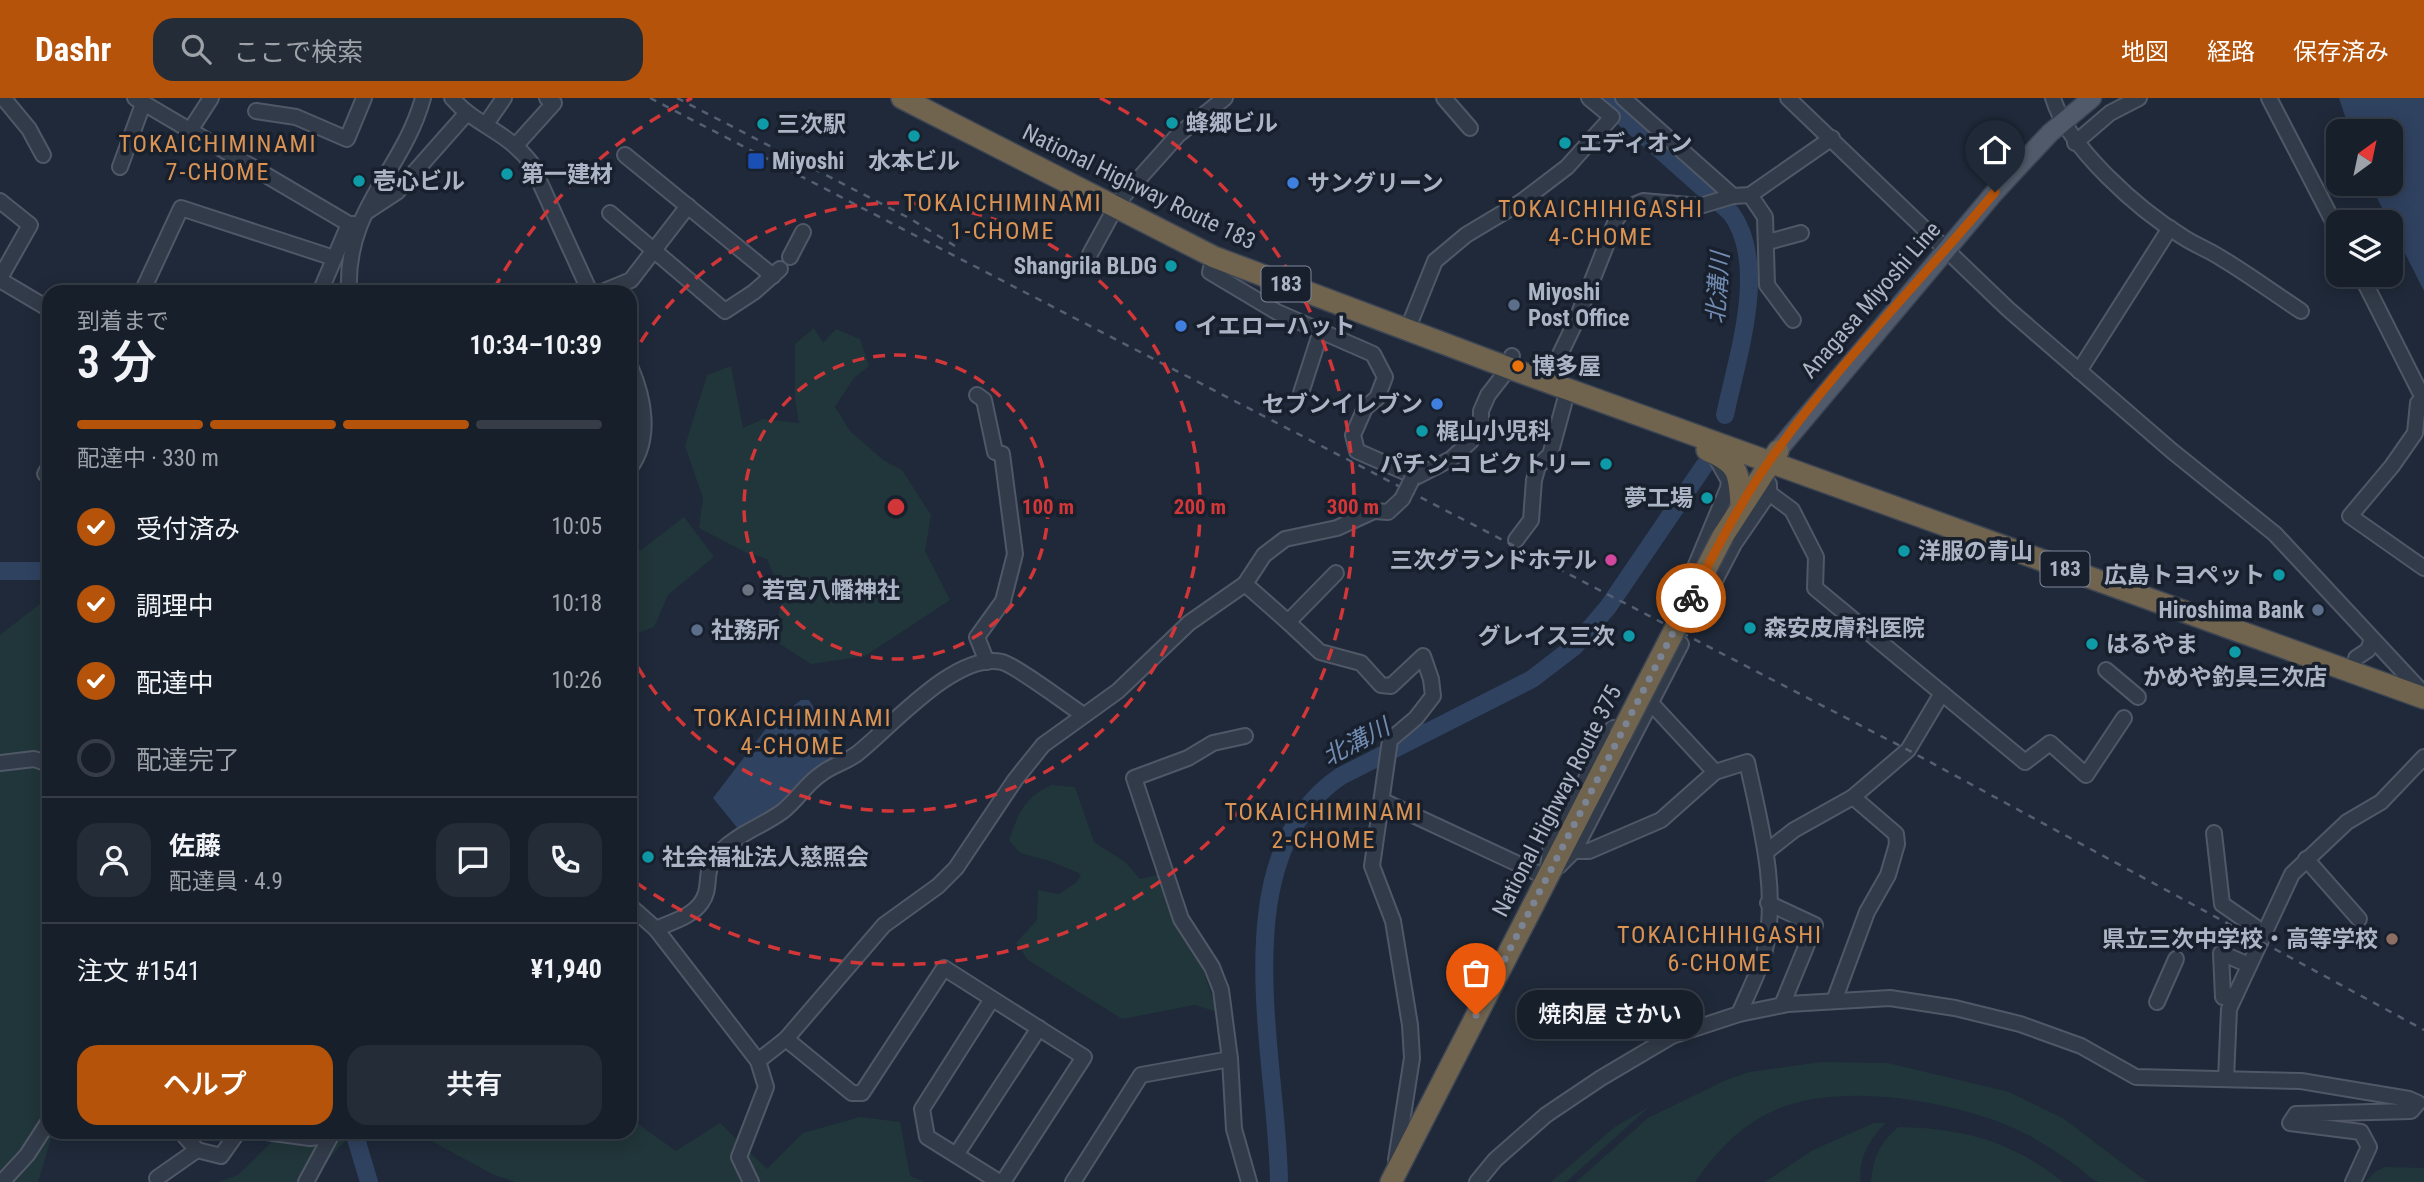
<!DOCTYPE html>
<html lang="ja">
<head>
<meta charset="utf-8">
<style>
	body { margin:0; font-family:"Roboto Condensed","Noto Sans JP",sans-serif; background:#242c37; color:#f1f3f6; height:100vh; display:flex; flex-direction:column; font-size:26px; white-space:nowrap }
	* { box-sizing:border-box; margin:0 }
	p { font-size:23px; color:#9ea2a9 }
	.icon { flex:none; width:38px; height:38px; fill:none; stroke:currentColor; stroke-width:2; stroke-linecap:round; stroke-linejoin:round }
	.map { position:relative; flex:1; overflow:hidden }
	.sheet { position:absolute; left:42px; top:187px; width:595px; height:854px; display:flex; flex-direction:column; background:#171f2b; border-radius:21px; box-shadow:0 4px 18px #0003,0 0 0 2px #363d47 }
	.sheet>* { flex:none }
	.needle { width:46px; rotate:33deg }
	.tools { position:absolute; left:2326px; top:21px; display:grid; gap:14px }
	.tools a { display:grid; place-items:center; width:77px; height:77px; border-radius:14px; background:#171f2b; box-shadow:0 4px 18px #0003,0 0 0 2px #363d47; font-size:35px }
	.pin { position:absolute; display:grid; place-items:center; width:60px; height:60px; color:#fff; margin:-72px -30px; border-radius:50% 50% 50% 0; rotate:-45deg; box-shadow:0 0 7px #0007 }
	.pin .icon { rotate:45deg }
	.courier { position:absolute; display:grid; place-items:center; width:70px; height:70px; margin:-35px; border:5px solid #b45309; border-radius:50%; background:#fff; color:#222; box-shadow:0 2px 9px #0007 }
	.bubble { position:absolute; height:49px; border-radius:21px; background:#171f2b; box-shadow:0 4px 18px #0003,0 0 0 2px #363d47; font-size:23px; font-weight:600; line-height:49px; text-align:center }
	.headline em { font-style:normal; font-weight:600 }
	.headline div { display:flex; flex-direction:column-reverse }
	.headline { display:flex; align-items:center; justify-content:space-between; height:119px; padding:0 35px }
	h1 { font-size:46px; font-weight:600; line-height:52px }
	.bar { display:grid; grid-template-columns:repeat(4,1fr); gap:10px 7px; align-content:center; height:84px; padding:0 35px }
	.bar i { height:9px; border-radius:5px; background:#363d47 }
	.bar .active { background:#b45309 }
	.bar p { grid-column:span 4 }
	.line { display:flex; align-items:center; gap:18px; padding:0 35px; border-top:2px solid #363d47 }
	.line div { flex:1 }
	.round { display:grid; place-items:center; flex:none; width:74px; height:74px; border-radius:21px; background:#242c37 }
	ol { padding:0 35px; list-style:none }
	li { display:flex; align-items:center; gap:21px; height:77px }
	li p { margin-inline-start:auto }
	li .icon { padding:7px; border-radius:50%; background:#b45309; color:#fff; stroke-width:4 }
	li:last-child { color:#9ea2a9 }
	li i { width:38px; height:38px; border:4px solid #363d47; border-radius:50% }
	.action { display:flex; gap:14px; margin-top:auto; padding:14px 35px }
	.action a { flex:1; height:80px; border-radius:21px; background:#b45309; color:#fff; font-size:28px; font-weight:600; line-height:80px; text-align:center }
	.action a+a { background:#242c37; color:#f1f3f6 }
	header { display:flex; align-items:center; gap:42px; box-sizing:border-box; height:98px; padding:0 35px; background:#b45309; color:#fff }
	header strong { font-size:33px }
	nav { display:flex; gap:38px; margin-inline-start:auto; font-size:24px }
	.search { width:490px; height:63px; background:#242c37; display:flex; align-items:center; gap:18px; box-sizing:border-box; padding:0 24px; border-radius:21px; color:#9ea2a9; font-size:26px }
	.map>svg:first-child { display:block }
	.green { fill:#21363a }
	.water { fill:#2f4260 }
	.lines { fill:none; stroke-linecap:round; stroke-linejoin:round }
	.river { stroke:#2f4260; stroke-width:18 }
	.minor-casing { stroke:#505867; stroke-width:18 }
	.major-casing { stroke:#3c4453; stroke-width:21 }
	.highway-casing { stroke:#3d4554; stroke-width:24 }
	.minor { stroke:#323b49; stroke-width:14 }
	.major { stroke:#505a6a; stroke-width:18 }
	.highway { stroke:#70644f; stroke-width:21 }
	.rail { stroke:#545f71; stroke-width:2.5; stroke-dasharray:7 7; stroke-linecap:butt }
	.minor-bridge-casing { stroke:#505867; stroke-width:18; stroke-linecap:butt }
	.highway-bridge-casing { stroke:#3d4554; stroke-width:24; stroke-linecap:butt }
	.minor-bridge { stroke:#323b49; stroke-width:14 }
	.highway-bridge { stroke:#70644f; stroke-width:21 }
	.done { stroke:#7b8495; stroke-width:7; stroke-dasharray:0 12.6 }
	.route { stroke:#b45309; stroke-width:9 }
	.ring { fill:none; stroke:#d23638; stroke-width:3.5; stroke-dasharray:12 9 }
	.culture-dot { fill:#0f9aa8; stroke:#18202e; stroke-width:2.5 }
	.transit-dot { fill:#1a4fb4; stroke:#18202e; stroke-width:2.5 }
	.shop-dot { fill:#3f7fe0; stroke:#18202e; stroke-width:2.5 }
	.service-dot { fill:#5c6f8a; stroke:#18202e; stroke-width:2.5 }
	.food-dot { fill:#e8710a; stroke:#18202e; stroke-width:2.5 }
	.hotel-dot { fill:#d1479c; stroke:#18202e; stroke-width:2.5 }
	.worship-dot { fill:#6b7280; stroke:#18202e; stroke-width:2.5 }
	.education-dot { fill:#8d6e63; stroke:#18202e; stroke-width:2.5 }
	.labels { text-anchor:middle; dominant-baseline:central; stroke-width:7; stroke-linejoin:round; paint-order:stroke }
	.shield { fill:#18202e; stroke:#808898; stroke-width:2 }
	.shield-label { font-size:21px; font-weight:bold; fill:#acb5c6 }
	.poi-label { font-size:23px; font-weight:bold; fill:#acb5c6; stroke:#18202e; text-anchor:start }
	.street-label { font-size:23px; fill:#acb5c6; stroke:#18202e }
	.neighbourhood-label { font-size:24px; letter-spacing:2px; fill:#db9353; stroke:#18202e }
	.water-label { font-size:24px; font-style:italic; fill:#728bb1; stroke:#18202e }
	.centre { fill:#d23638; stroke:#18202e; stroke-width:3.5 }
	.ring-label { font-size:21px; text-anchor:middle; font-weight:bold; fill:#d23638; stroke:#18202e; stroke-width:7; stroke-linejoin:round; paint-order:stroke }
</style>
</head>
<body>
<header>
<strong>Dashr</strong>
<div class="search"><svg class="icon" aria-label="search" viewBox="0 0 24 24"><circle cx="10" cy="10" r="6"/><path d="M15 15l6 6"/></svg>ここで検索</div>
<nav><a>地図</a><a>経路</a><a>保存済み</a></nav>
</header>
<div class="map">
<svg width="2424" height="1084" viewBox="0 0 2424 1084">
	<rect width="100%" height="100%" fill="#1f2939"/>
	<g class="green">
		<path d="M814,230L823,245L836,231L860,241L869,268L854,280L835,309L850,333L883,362L902,372L931,417L925,453L950,502L865,558L811,566L772,541L783,498L767,461L747,455L699,430L703,400L685,348L707,277L731,268L743,330L763,321L799,325L795,301V246Z"/>
		<path d="M684,419L714,459L668,497L654,529L630,538V453L641,452Z"/>
		<path d="M49,499V888L45,892L49,915V1034H53L38,1084H0V537Z"/>
		<path d="M1052,687L1075,689L1094,744L1125,764L1140,781L1161,776L1196,849L1217,914L1195,907L1122,921L1028,862L1016,845L1037,822L1038,792L1059,796L1077,784L1081,776L1050,763L1020,755L1009,742C1018,716 1025,698 1052,687Z"/>
		<path d="M1821,964L1888,965L2009,994L2064,1021L2147,1084C2133,1084 2112,1084 2099,1084C2092,1082 2083,1073 2077,1068C2058,1055 2039,1042 2018,1032C1952,1002 1830,980 1763,1018C1734,1034 1714,1057 1695,1084H1576L1648,1020L1726,982L1750,974Z"/>
		<path d="M630,970L634,1023L676,1053L720,1025L767,1071L803,1035L860,1019L900,1024L910,1078L925,1084H515L492,1076L415,1034H630Z"/>
		<path d="M1650,1008L1566,1084H1551L1615,1029Z"/>
		<path d="M1874,1025H1886C1871,1038 1857,1063 1861,1084H1765L1813,1052Z"/>
		<path d="M1898,1029C1962,1030 2012,1043 2063,1084H1871C1873,1060 1879,1046 1898,1029Z"/>
		<path d="M282,1034H353L308,1084H218L238,1077Z"/>
		<path d="M2385,1069L2424,1070V1084H2365L2375,1074Z"/>
	</g>
	<g class="water">
		<path d="M2339,0H2424V193L2370,86H2390V33H2350Z"/>
		<path d="M801,602H809L844,658L783,707L739,732L713,700L768,628Z"/>
	</g>
	<g class="lines">
		<g class="river">
			<path d="M1602,0L1731,115C1769,167 1737,259 1725,317"/>
			<path d="M0,473H49"/>
			<path d="M354,1034L369,1084"/>
			<path d="M1279,1084C1278,962 1220,759 1341,678L1532,581L1575,548L1608,509L1704,368"/>
		</g>
		<g class="minor-casing">
			<g id="minor">
				<path d="M135,0L349,126H359"/>
				<path d="M452,0C476,28 507,33 531,65L590,194"/>
				<path d="M1444,0L1470,30"/>
				<path d="M1623,0L1733,98"/>
				<path d="M1788,0L2008,211L2172,353L2275,436L2424,596"/>
				<path d="M2053,0C2068,50 2139,112 2183,139C2195,147 2209,152 2221,160C2248,176 2275,196 2301,213"/>
				<path d="M2269,0L2338,133"/>
				<path d="M5,2L29,31L43,57"/>
				<path d="M256,13L296,19L347,41L364,0"/>
				<path d="M486,26L504,0"/>
				<path d="M191,31L211,0"/>
				<path d="M2075,45L2110,15L2139,0"/>
				<path d="M517,46L554,5L547,0"/>
				<path d="M625,57L773,178"/>
				<path d="M120,69L143,6"/>
				<path d="M1750,97L1765,119L1767,187L1793,222"/>
				<path d="M0,103L30,127L0,180"/>
				<path d="M368,113L397,94L466,16"/>
				<path d="M610,115L725,213L754,194L780,171"/>
				<path d="M1768,144L1801,135"/>
				<path d="M1090,156L1119,103L1178,37L1225,0"/>
				<path d="M790,159L803,134"/>
				<path d="M1214,159L1210,174L1277,214L1373,256L1385,279L1377,300L1365,310L1353,337L1357,353L1414,378"/>
				<path d="M2361,177L2424,302"/>
				<path d="M0,182L49,211"/>
				<path d="M142,194L181,110L334,160"/>
				<path d="M320,194L349,126"/>
				<path d="M349,194C345,109 402,75 423,0"/>
				<path d="M602,194L631,182L688,108"/>
				<path d="M1408,230L1435,163L1466,137L1521,104L1567,69L1612,19L1589,0"/>
				<path d="M630,268C644,300 652,340 630,370"/>
				<path d="M1552,273L1576,223L1617,120L1626,110L1643,103L1700,108L1733,98L1750,97L1832,40"/>
				<path d="M2079,273L2170,130"/>
				<path d="M1301,295L1321,233"/>
				<path d="M977,297L984,302L995,354L1002,356L1015,456L1003,503L977,539L987,564"/>
				<path d="M2418,305L2415,335L2392,368L2350,418L2424,470"/>
				<path d="M49,369L45,376H49"/>
				<path d="M1412,381L1451,361L1471,343L1481,328V313L1488,297L1509,270L1512,258"/>
				<path d="M1769,395L1792,412L1816,459L1815,490L2025,664L2050,645L2086,677L2124,620"/>
				<path d="M1516,442L1531,422L1534,382L1538,368L1550,357L1568,291"/>
				<path d="M1693,474L1728,390L1729,383L1715,358"/>
				<path d="M1245,486L1288,524L1336,475"/>
				<path d="M1679,507L1697,517L1734,446L1769,395V386"/>
				<path d="M1288,524L1320,554L1361,565L1381,587L1391,588L1423,558L1431,581L1433,598L1416,620L1390,642L1372,768L1393,823L1410,927L1412,960L1396,1062"/>
				<path d="M2356,560L2368,552L2372,541"/>
				<path d="M2106,572L2138,599"/>
				<path d="M1245,638L1213,645L1188,660L1134,680L1181,821L1212,869L1221,892L1230,961L1234,1031L1249,1084"/>
				<path d="M0,665L34,661L49,666"/>
				<path d="M1715,674L1747,664C1760,725 1780,795 1764,856C1758,876 1747,897 1739,916"/>
				<path d="M1383,703L1546,779"/>
				<path d="M2214,735L2222,806L2264,835"/>
				<path d="M1574,753H1589L1661,722L1715,674L1650,604"/>
				<path d="M1766,754L1794,732L1853,699"/>
				<path d="M2306,761L2359,821"/>
				<path d="M1559,768L1574,753L1681,546"/>
				<path d="M1548,769L1551,746L1613,630"/>
				<path d="M1768,805L1815,827L1782,907"/>
				<path d="M630,808L656,831L758,963L766,989L739,1059L751,1084"/>
				<path d="M656,831C671,824 691,819 701,805C714,787 700,773 721,753C739,735 763,728 783,713C797,702 806,686 821,676C832,667 847,664 858,655C890,630 956,553 1002,564C1015,567 1067,606 1082,616"/>
				<path d="M2236,896L2223,899L2221,855L2249,867"/>
				<path d="M992,901L922,1011L927,1039L999,1084"/>
				<path d="M1834,903L1867,814L1888,777L1897,746L1896,736L1853,699L1908,652L1942,595"/>
				<path d="M2157,904L2176,861"/>
				<path d="M786,941L852,995H862L944,870L1084,959L1003,1084"/>
				<path d="M758,963L786,941L884,827L938,788L956,770L1015,682L1043,647L1118,593L1189,525L1245,486L1264,457L1285,441L1337,430L1374,413L1388,414L1402,401"/>
				<path d="M2226,981L2229,911L2292,776L2347,724L2381,704L2424,659"/>
				<path d="M181,1034L197,1052L221,1058L238,1034"/>
				<path d="M266,1034L310,1040L331,1038"/>
				<path d="M956,1057L1039,930"/>
				<path d="M157,1080L197,1052"/>
				<path d="M2,1084L27,1057L49,1023"/>
				<path d="M306,1084L333,1034"/>
				<path d="M1073,1084L1141,977L1230,961"/>
				<path d="M1477,1084L1495,1062L1546,1017L1601,980L1672,938L1739,916L1788,906L1890,900L1955,910L2020,926L2081,948L2136,979L2301,983L2409,1001L2418,1005L2411,1013L2296,1016L2290,1025L2361,1034L2369,1049L2353,1084"/>
			</g>
		</g>
		<g class="major-casing">
			<path id="major" d="M1779,351L1995,94L2050,35L2092,0"/>
		</g>
		<g class="highway-casing">
			<g id="highway">
				<path d="M902,0L1214,159L1509,270L2424,600"/>
				<path d="M1707,352C1738,365 1739,373 1741,406"/>
				<path d="M1723,438L1778,353"/>
				<path d="M1391,1084L1620,638"/>
			</g>
		</g>
		<use href="#minor" class="minor"/>
		<use href="#major" class="major"/>
		<use href="#highway" class="highway"/>
		<g class="rail">
			<path d="M650,0L1908,652L2424,932"/>
			<path d="M677,0L909,120L955,148"/>
		</g>
		<g class="minor-bridge-casing">
			<path id="minor-bridge" d="M1402,401L1412,381"/>
		</g>
		<g class="highway-bridge-casing">
			<path id="highway-bridge" d="M1620,638L1723,438"/>
		</g>
		<use href="#minor-bridge" class="minor-bridge"/>
		<use href="#highway-bridge" class="highway-bridge"/>
	</g>
	<g class="lines">
		<path class="done" d="M1476,917L1691,500"/>
		<path class="route" d="M1691,500C1715,454 1738,408 1768,365C1834,270 1920,184 1995,94"/>
	</g>
	<g class="ring">
		<circle cx="896" cy="409" r="152"/>
		<path d="M630 262A304 304 0 1 1 630 556"/>
		<path d="M494 191A457 457 0 0 1 692 0M1100 0A457 457 0 1 1 631 781"/>
	</g>
	<g class="culture-dot">
		<circle cx="1172" cy="25" r="7"/>
		<circle cx="763" cy="26" r="7"/>
		<circle cx="914" cy="38" r="7"/>
		<circle cx="1565" cy="45" r="7"/>
		<circle cx="507" cy="76" r="7"/>
		<circle cx="359" cy="83" r="7"/>
		<circle cx="1171" cy="168" r="7"/>
		<circle cx="1422" cy="333" r="7"/>
		<circle cx="1606" cy="366" r="7"/>
		<circle cx="1707" cy="400" r="7"/>
		<circle cx="1904" cy="453" r="7"/>
		<circle cx="2279" cy="477" r="7"/>
		<circle cx="1750" cy="530" r="7"/>
		<circle cx="1629" cy="538" r="7"/>
		<circle cx="2092" cy="546" r="7"/>
		<circle cx="2235" cy="554" r="7"/>
		<circle cx="648" cy="759" r="7"/>
	</g>
	<rect class="transit-dot" x="747" y="54" width="18" height="18" rx="3.5"/>
	<g class="shop-dot">
		<circle cx="1293" cy="85" r="7"/>
		<circle cx="1181" cy="228" r="7"/>
		<circle cx="1437" cy="306" r="7"/>
	</g>
	<g class="service-dot">
		<circle cx="1514" cy="207" r="7"/>
		<circle cx="2318" cy="512" r="7"/>
		<circle cx="697" cy="532" r="7"/>
	</g>
	<circle class="food-dot" cx="1518" cy="268" r="7"/>
	<circle class="hotel-dot" cx="1611" cy="462" r="7"/>
	<circle class="worship-dot" cx="748" cy="492" r="7"/>
	<circle class="education-dot" cx="2392" cy="841" r="7"/>
	<g class="labels">
		<g class="shield">
			<rect x="1261.5" y="168.5" width="49" height="35" rx="5"/>
			<rect x="2040.5" y="453.5" width="49" height="35" rx="5"/>
		</g>
		<g class="shield-label">
			<text x="1286" y="186">183</text>
			<text x="2065" y="471">183</text>
		</g>
		<g class="poi-label">
			<text x="1186" y="25">蜂郷ビル</text>
			<text x="777" y="26">三次駅</text>
			<text x="1579" y="45">エディオン</text>
			<text x="772" y="63">Miyoshi</text>
			<text x="914" y="63" text-anchor="middle">水本ビル</text>
			<text x="521" y="76">第一建材</text>
			<text x="373" y="83">壱心ビル</text>
			<text x="1307" y="85">サングリーン</text>
			<text x="1157" y="168" text-anchor="end">Shangrila BLDG</text>
			<text x="1528" y="194">Miyoshi<tspan x="1528" dy="26">Post Office</tspan></text>
			<text x="1195" y="228">イエローハット</text>
			<text x="1532" y="268">博多屋</text>
			<text x="1423" y="306" text-anchor="end">セブンイレブン</text>
			<text x="1436" y="333">梶山小児科</text>
			<text x="1592" y="366" text-anchor="end">パチンコ ビクトリー</text>
			<text x="1693" y="400" text-anchor="end">夢工場</text>
			<text x="1918" y="453">洋服の青山</text>
			<text x="1597" y="462" text-anchor="end">三次グランドホテル</text>
			<text x="2265" y="477" text-anchor="end">広島トヨペット</text>
			<text x="762" y="492">若宮八幡神社</text>
			<text x="2304" y="512" text-anchor="end">Hiroshima Bank</text>
			<text x="1764" y="530">森安皮膚科医院</text>
			<text x="711" y="532">社務所</text>
			<text x="1615" y="538" text-anchor="end">グレイス三次</text>
			<text x="2106" y="546">はるやま</text>
			<text x="2235" y="579" text-anchor="middle">かめや釣具三次店</text>
			<text x="662" y="759">社会福祉法人慈照会</text>
			<text x="2378" y="841" text-anchor="end">県立三次中学校・高等学校</text>
		</g>
		<g class="street-label">
			<text transform="translate(1139 89) rotate(26)">National Highway Route 183</text>
			<text transform="translate(1871 202) rotate(-49)">Anagasa Miyoshi Line</text>
			<text transform="translate(1557 703) rotate(-63)">National Highway Route 375</text>
		</g>
		<g class="neighbourhood-label">
			<text x="218" y="46">TOKAICHIMINAMI<tspan x="218" dy="28">7-CHOME</tspan></text>
			<text x="1003" y="105">TOKAICHIMINAMI<tspan x="1003" dy="28">1-CHOME</tspan></text>
			<text x="1601" y="111">TOKAICHIHIGASHI<tspan x="1601" dy="28">4-CHOME</tspan></text>
			<text x="793" y="620">TOKAICHIMINAMI<tspan x="793" dy="28">4-CHOME</tspan></text>
			<text x="1324" y="714">TOKAICHIMINAMI<tspan x="1324" dy="28">2-CHOME</tspan></text>
			<text x="1720" y="837">TOKAICHIHIGASHI<tspan x="1720" dy="28">6-CHOME</tspan></text>
		</g>
		<g class="water-label">
			<text transform="translate(1718 190) rotate(-86)">北溝川</text>
			<text transform="translate(1356 644) rotate(-28)">北溝川</text>
		</g>
	</g>
	<circle cx="896" cy="409" r="10" class="centre"/>
	<g class="ring-label">
		<text x="1048" y="416">100 m</text>
		<text x="1200" y="416">200 m</text>
		<text x="1353" y="416">300 m</text>
	</g>
</svg>
<div class="tools">
<a><svg class="needle" viewBox="-14 -14 28 28"><path d="M0-13l5 13h-10z" fill="#e53935"/><path d="M0 13l5-13h-10z" fill="#9ea2a9"/></svg></a>
<a><svg class="icon" aria-label="layers" viewBox="0 0 24 24"><path d="M12 4l9 5-9 5-9-5zM3 14l9 5 9-5"/></svg></a>
</div>
<div class="pin" style="left:1476px;top:917px;background:#ea580c"><svg class="icon" aria-label="bag" viewBox="0 0 24 24"><path d="M5 8h14l-1 12H6zM9 8a3 3 0 0 1 6 0"/></svg></div>
<div class="pin" style="left:1995px;top:94px;background:#1f2937"><svg class="icon" aria-label="home" viewBox="0 0 24 24"><path d="M3 11l9-7 9 7M6 9v11h12V9"/></svg></div>
<div class="courier" style="left:1691px;top:500px"><svg class="icon" aria-label="bike" viewBox="0 0 24 24"><circle cx="6" cy="16" r="4"/><circle cx="18" cy="16" r="4"/><path d="M6 16l4-8h5l3 8M10 8l3 8H6M13 5h3"/></svg></div>
<div class="bubble" style="left:1517px;top:892px;width:186px">焼肉屋 さかい</div>
<section class="sheet">
<div class="headline"><div><h1>3 分</h1><p>到着まで</p></div><em>10:34–10:39</em></div>
<div class="bar"><i class="active"></i><i class="active"></i><i class="active"></i><i></i><p>配達中 · 330 m</p></div>
<ol>
<li><svg class="icon" aria-label="check" viewBox="0 0 24 24"><path d="M5 12l5 5 9-10"/></svg>受付済み<p>10:05</p></li>
<li><svg class="icon" aria-label="check" viewBox="0 0 24 24"><path d="M5 12l5 5 9-10"/></svg>調理中<p>10:18</p></li>
<li><svg class="icon" aria-label="check" viewBox="0 0 24 24"><path d="M5 12l5 5 9-10"/></svg>配達中<p>10:26</p></li>
<li><i></i>配達完了</li>
</ol>
<div class="line" style="height:126px"><a class="round"><svg class="icon" aria-label="person" viewBox="0 0 24 24"><circle cx="12" cy="8" r="4"/><path d="M4 21q1-7 8-7t8 7"/></svg></a><div><b>佐藤</b><p>配達員 · 4.9</p></div><a class="round"><svg class="icon" aria-label="chat" viewBox="0 0 24 24"><path d="M4 5h16v11H9l-5 4z"/></svg></a><a class="round"><svg class="icon" aria-label="phone" viewBox="0 0 24 24"><path d="M5 4h4l2 5-3 2q2 4 5 5l2-3 5 2v4C11 20 4 13 5 4z"/></svg></a></div>
<div class="line" style="height:91px"><div>注文 #1541</div><b>¥1,940</b></div>
<div class="action"><a>ヘルプ</a><a>共有</a></div>
</section>
</div>
</body>
</html>
